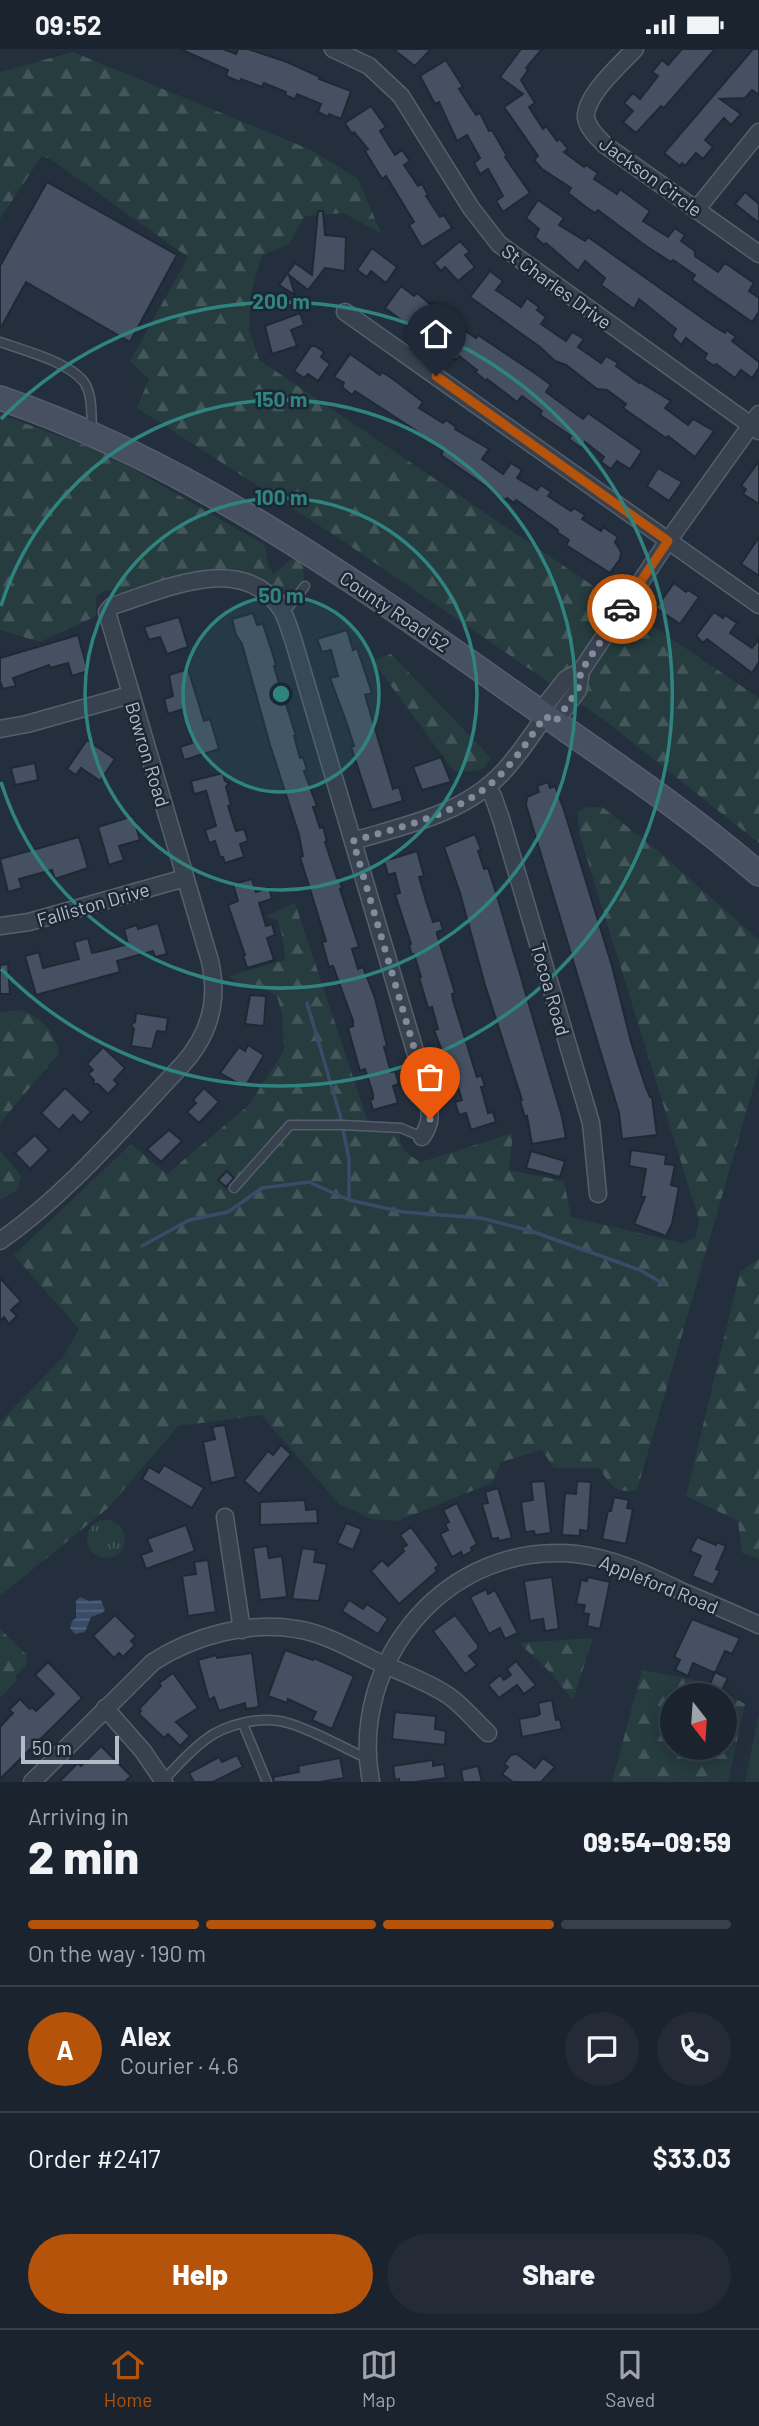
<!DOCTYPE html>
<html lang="en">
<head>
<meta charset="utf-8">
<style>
	body { margin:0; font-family:Barlow,sans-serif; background:#242b36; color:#f1f3f6; height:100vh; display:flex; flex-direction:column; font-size:26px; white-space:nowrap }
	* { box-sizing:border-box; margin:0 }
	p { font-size:23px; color:#a0a4aa }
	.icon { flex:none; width:38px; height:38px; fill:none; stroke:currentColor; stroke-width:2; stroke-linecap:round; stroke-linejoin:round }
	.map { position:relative; height:1733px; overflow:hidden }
	.drawer { display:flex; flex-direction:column; background:#1b232e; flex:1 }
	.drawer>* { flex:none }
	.needle { width:46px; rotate:163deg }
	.fabs { position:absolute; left:660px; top:1634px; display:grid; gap:14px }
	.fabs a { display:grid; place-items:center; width:77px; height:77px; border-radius:50%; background:#1b232e; box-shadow:0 4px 18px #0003,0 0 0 2px #39404a; font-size:35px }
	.scale { position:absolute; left:21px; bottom:18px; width:98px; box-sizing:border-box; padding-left:7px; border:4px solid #b4bcc9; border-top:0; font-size:19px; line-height:24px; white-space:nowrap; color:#b4bcc9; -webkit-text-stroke:5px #1d2633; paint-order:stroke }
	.pin { position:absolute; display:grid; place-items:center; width:60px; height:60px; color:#fff; margin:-72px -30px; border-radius:50% 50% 50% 0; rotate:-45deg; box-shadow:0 0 7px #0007 }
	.pin .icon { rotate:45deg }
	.courier { position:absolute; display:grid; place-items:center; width:70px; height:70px; margin:-35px; border:5px solid #b45309; border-radius:50%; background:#fff; color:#222; box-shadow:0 2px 9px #0007 }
	.overview em { font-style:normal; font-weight:800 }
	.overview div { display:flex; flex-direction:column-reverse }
	.overview { display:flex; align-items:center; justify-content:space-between; height:119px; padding:0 28px }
	h1 { font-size:46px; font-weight:800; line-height:52px }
	.bar { display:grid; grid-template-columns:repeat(4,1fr); gap:10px 7px; align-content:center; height:84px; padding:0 28px }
	.bar i { height:9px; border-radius:5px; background:#39404a }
	.bar .current { background:#b45309 }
	.bar p { grid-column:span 4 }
	.line { display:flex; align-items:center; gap:18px; padding:0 28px; border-top:2px solid #39404a }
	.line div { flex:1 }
	.round { display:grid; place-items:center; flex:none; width:74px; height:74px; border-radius:37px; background:#242b36 }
	.action { display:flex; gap:14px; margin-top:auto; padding:14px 28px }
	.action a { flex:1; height:80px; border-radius:42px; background:#b45309; color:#fff; font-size:28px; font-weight:800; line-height:80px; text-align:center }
	.action a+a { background:#242b36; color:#f1f3f6 }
	.status { display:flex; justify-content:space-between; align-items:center; height:49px; padding:0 35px; background:#1b232e; direction:ltr }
	.status svg { height:19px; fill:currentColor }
	.tab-bar { display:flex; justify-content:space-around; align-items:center; height:98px; border-top:2px solid #39404a; background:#1b232e; font-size:19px; color:#a0a4aa }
	.tab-bar a { display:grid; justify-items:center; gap:4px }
	.tab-bar .current { color:#b45309 }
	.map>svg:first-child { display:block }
	.forest { fill:url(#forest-firs); fill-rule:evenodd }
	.park { fill:url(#park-tufts) }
	.water { fill:url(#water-rules) }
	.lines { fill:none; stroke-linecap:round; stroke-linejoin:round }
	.stream { stroke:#394c67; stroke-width:3.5 }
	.building { fill:#455162; stroke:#1f2835; stroke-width:2 }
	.lane-casing { stroke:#565f6c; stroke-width:11 }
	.street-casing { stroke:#565f6c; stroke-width:19 }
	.secondary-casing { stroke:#565f6c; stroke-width:26 }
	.lane { stroke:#38414e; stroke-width:8 }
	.street { stroke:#38414e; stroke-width:16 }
	.secondary { stroke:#465061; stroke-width:23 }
	.done { stroke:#828b98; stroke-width:7; stroke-dasharray:0 12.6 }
	.route { stroke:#b45309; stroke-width:9 }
	.ring { fill:none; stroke:#308480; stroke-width:3.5 }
	.labels { text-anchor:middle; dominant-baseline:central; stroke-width:5; stroke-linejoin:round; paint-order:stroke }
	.street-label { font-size:19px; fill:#b4bcc9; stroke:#1d2633 }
	.centre { fill:#308480; stroke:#1d2633; stroke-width:3.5 }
	.ring-label { font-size:21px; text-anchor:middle; font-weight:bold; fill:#308480; stroke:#1d2633; stroke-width:5; stroke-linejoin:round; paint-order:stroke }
</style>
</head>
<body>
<div class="status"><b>09:52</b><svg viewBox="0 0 49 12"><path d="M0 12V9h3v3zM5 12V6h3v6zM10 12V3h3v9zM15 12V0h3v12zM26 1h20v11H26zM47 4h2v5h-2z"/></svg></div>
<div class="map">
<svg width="759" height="1733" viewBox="0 0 759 1733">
	<defs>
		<pattern id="forest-firs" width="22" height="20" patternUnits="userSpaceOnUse" patternTransform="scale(1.75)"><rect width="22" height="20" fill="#263c3f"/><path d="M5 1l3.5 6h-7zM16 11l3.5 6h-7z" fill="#435659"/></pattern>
		<pattern id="park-tufts" width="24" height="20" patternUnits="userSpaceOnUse" patternTransform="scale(1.75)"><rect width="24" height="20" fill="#263c3f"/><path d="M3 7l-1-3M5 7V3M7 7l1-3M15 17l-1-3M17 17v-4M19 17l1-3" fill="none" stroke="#435659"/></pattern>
		<pattern id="water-rules" width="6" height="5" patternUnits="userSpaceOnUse" patternTransform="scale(1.75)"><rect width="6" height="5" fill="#394c67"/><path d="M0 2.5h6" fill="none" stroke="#53647b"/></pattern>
	</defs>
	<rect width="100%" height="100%" fill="#242f3e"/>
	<g class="forest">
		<path d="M73,3L311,101L358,130L381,184L343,164L305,167L289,195L262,206L251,243L249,280L259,311L759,649V794L604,671L340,490L137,359L149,330L130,312L188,208L49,109L41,108L0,170V23Z"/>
		<path d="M0,365L107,405L265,496L268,515L273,525L295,508L303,516L304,532L294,545L285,549L259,531L239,525L198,523L123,545L106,541L96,548V567L40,593L0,581Z"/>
		<path d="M391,605L491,709L483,720L466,723L454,722L374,614L379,609Z"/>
		<path d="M587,758H602L656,800L759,891V1019L637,1441C614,1445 611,1436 599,1419H554L542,1401L501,1413L492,1434L397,1472L372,1470L339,1455L261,1366L178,1377L108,1459L0,1547V1373L63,1308L79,1280L14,1206L131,1095L167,1125L249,1056L284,1001L282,965L277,947L261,936L238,935L229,927L285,911L283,890L278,872L266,867L295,854L370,1079L399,1080C398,1098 406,1105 421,1113L513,1084L509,1121L564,1132L571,1168L682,1194L695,1189L699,1171L580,787L577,763Z"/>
		<path d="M23,961C43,971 54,982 59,1004L0,1074V963Z"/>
		<path d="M0,1101L21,1127L17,1141L0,1151Z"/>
		<path d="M759,1210V1510L742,1504L738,1472L686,1447L740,1223Z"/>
		<path d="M0,1580L27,1606L26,1616L15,1627L17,1631L0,1649Z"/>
		<path d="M593,1589L573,1651L550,1623L519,1594Z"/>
		<path d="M642,1621L705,1633L745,1655L728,1733H612ZM672,1647H724V1699H672Z"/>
	</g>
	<g class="park">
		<circle cx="106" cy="1490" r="19"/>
		<path d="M759,1666V1733H745Z"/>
	</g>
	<path class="water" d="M80,1548L89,1552L101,1551L105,1561L102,1564L91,1568L85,1583L75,1585L70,1579L72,1572L76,1569V1552Z"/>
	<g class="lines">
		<g class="stream">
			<path d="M307,954L340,1066L349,1110V1149"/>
			<path d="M142,1197L189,1171L228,1163L262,1139L309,1133L349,1151L403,1163L481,1169L531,1182L640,1221L664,1235"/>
		</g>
	</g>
	<g class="building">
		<path d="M180,0H223L236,5L238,0H248L287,13L320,28L319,30L351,42L341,70L329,65L328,68L318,63L321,55L297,45L295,50L285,46L286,43L264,34L262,38L241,30L240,33L226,27L228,21Z"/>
		<path d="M393,0H431L415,17Z"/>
		<path d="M521,0H542L526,19L528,21L521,31L535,54L529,58L543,80L546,77L557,92L560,90L568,100L564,103L584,118L586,116L598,124L594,130L617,145L620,140L650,162L643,172L668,188L675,179L685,186L681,192L695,202V207L718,223L725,214L754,234L749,242L759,249V263L752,273L692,231L695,226L673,211L671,213L646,197L598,161L595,164L586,158L568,144L571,139L542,120L534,111L538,107L504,58L523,45L500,28Z"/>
		<path d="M682,0H715L664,59L661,57L636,84L623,73L633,62L624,54L633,44L640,50L658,27L652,23L662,11L668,16Z"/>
		<path d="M753,0H759V46L752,41L745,49L720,50L741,65L731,76L724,69L705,91L713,98L703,110L696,104L685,117L682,114L680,117L664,104Z"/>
		<path d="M446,11L463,38L459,40L476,66L480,64L489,82L492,81L507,107L505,108L530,144L503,163L496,152L503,147L488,120L480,125L474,114L480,109L467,86L457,92L439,53L435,55L420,27Z"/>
		<path d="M371,57L386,78L380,82L395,106L402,101L410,112L404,116L418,137L422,135L428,146L426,147L440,168L444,166L452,179L422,198L409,176L414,173L386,127L382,130L365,102L368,100L354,83L352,85L345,74Z"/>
		<path d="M47,133L177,206L130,293L26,233L0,280V217Z"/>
		<path d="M745,143L759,155V174L735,155Z"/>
		<path d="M538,151L564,169L559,176L585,192L588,188L715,278L725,284L727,281L736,288L732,292L759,313V319L752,329L741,321L735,329L716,315L714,317L704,310L707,305L686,289L681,296L672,287L676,280L639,250L634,260L601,236L605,229L585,212L578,222L546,194L544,196L535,188L539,180L526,169Z"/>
		<path d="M318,162H323L325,186L346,188L345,222L325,219L308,241L289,226L295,246L279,236L295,214L312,226Z"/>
		<path d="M460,192L470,203L465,206L475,218L458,232L445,218L441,222L434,214Z"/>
		<path d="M372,199L397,218L386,234L371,222L367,228L357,221Z"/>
		<path d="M490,222L503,232L496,241L521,258L527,249L539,258L537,261L546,268L541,275L566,292L572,283L584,290L578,298L601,314L606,307L618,314L616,317L639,334L640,333L671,352L665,359L688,376L693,370L714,382L695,408L668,387L666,389L623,359L626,355L607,341L597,340L566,316L555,312L540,298L470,248Z"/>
		<path d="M401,237L414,247L417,244L431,256L432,254L457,272L455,275L476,289L478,286L539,327L551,336L546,343L583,370L588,364L642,402L630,420L617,412L611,420L601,413L604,408L585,393L581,399L569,390L571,387L540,366L542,362L522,347L517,353L487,330L486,332L475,323L477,321L459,307L456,311L447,303L452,295L431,277L424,288L385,259Z"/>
		<path d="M300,264L304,276L291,281L297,297L272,305L265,277Z"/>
		<path d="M311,297H315L324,303L321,308L330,315L318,332L308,325L304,329L294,322Z"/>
		<path d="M350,305L380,326L382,323L393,330L423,353L419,359L443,374L446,371L456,378L455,380L489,400L482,410L503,425L511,414L522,421L517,429L537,441L541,436L551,443L548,447L571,462L574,459L585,466L582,470L601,482L603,478L618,488L615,493L621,503L620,510L610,524L566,496L569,491L557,483L558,481L516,451L514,454L507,449L505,451L441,406L443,402L415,381L355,342L352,346L342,338L344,334L334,328Z"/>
		<path d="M759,412V455L743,445L746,440L741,437Z"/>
		<path d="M658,419L682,433L669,452L647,437Z"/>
		<path d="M759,488V527L741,515Z"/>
		<path d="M674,534L686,543L688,541L699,548L680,575L656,559Z"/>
		<path d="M714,563L723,569L725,566L737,574L730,584L752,599L759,590V613L752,624L707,590L703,594L696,587Z"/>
		<path d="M253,564L257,576L263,575L272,603L276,616L274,617L280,638H283L287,651L285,652L296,687H294L300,709L303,708L307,721L304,722L317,757L313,758L320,779L323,778L327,792L325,793L337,829H339L342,840H340L359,898L352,900L358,920L363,918L375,949L387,997L384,998L391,1023L395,1022L399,1035L393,1037L398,1054L373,1061L370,1051L373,1050V1045L365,1020L360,1022L348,979L353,977V972L333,917L329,918L322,893L326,892L300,808L303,807L299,786L270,696L242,595L236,586L232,570Z"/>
		<path d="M179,568L188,598L167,605L160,588L149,591L144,578Z"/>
		<path d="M347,581L353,601L357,599L372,644L365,646L393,740L399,738L403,752L372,761L351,698L354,697L347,675L330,629L338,627L331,601L322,603L317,590Z"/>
		<path d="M78,586L88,622L72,627L68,614L50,619L49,616L13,629L16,637L3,640L0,632V609Z"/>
		<path d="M188,620L204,672L210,670L219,700L184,711L180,698L192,694L183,660L168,665L164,650L173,647L169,626Z"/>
		<path d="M87,691L115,710L100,732L81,719L76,726L67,720Z"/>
		<path d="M441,708L451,733L422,741L413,718Z"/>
		<path d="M35,714L38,731L15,736L11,719Z"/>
		<path d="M223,724L225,732L229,734L226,738L231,756L228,757L236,782L244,780L248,792L240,795L244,808L225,814L223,808H220L215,792L209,794L205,781L216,777L206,742L194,745L191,732Z"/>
		<path d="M548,733L550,739L555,737L564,761L612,917L631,993L646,1039L650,1048H652L657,1086L622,1090L619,1064L526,756L527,748L539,743L537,737Z"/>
		<path d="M133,767L140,791L119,797L124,811L109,816L98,778Z"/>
		<path d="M475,785L481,801L478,802L484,820L488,819L498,850L562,1068L566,1089L532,1095L527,1067L525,1068L520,1052L522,1051L485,936L460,844L444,798Z"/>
		<path d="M79,788L88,819L55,830L52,821L19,830L22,839L8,843L0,810Z"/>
		<path d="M417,802L424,827L419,828L426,852L433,873L440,871L443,881L437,883V885L455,944L452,945L453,951L477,1028L481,1026L485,1037L481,1038L488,1064L493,1063L496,1073L471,1081L466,1064L459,1066L455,1053L462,1051L455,1028L448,1030L444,1016L447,1015L434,981L438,980L432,958L428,959L419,928H421L414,905L412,906L409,896L411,895L395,845L400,844L395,824L388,826L384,812Z"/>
		<path d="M252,830L256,843L269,839L272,850L259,854L266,877L272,875L275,886L267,889L274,911L247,919L243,906H245L228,856L238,852L233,835Z"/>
		<path d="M158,874L167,905L155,908L153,902L117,912L120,923L36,946L25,907L39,903L43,919L79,910L74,893L88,889L92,904L105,901L128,895L124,880L137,876L138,880Z"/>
		<path d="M8,915L10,945H0V916Z"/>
		<path d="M250,946L266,947L264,977L245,975Z"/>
		<path d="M136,964L168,969L166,983L157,982L152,1000L131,997L134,980L131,976L135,973Z"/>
		<path d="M248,996L264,1006L245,1038L220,1024L239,998L245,1002Z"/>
		<path d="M103,998L125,1019L114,1031L118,1035L108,1045L98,1035H93L94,1031L88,1025L93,1021L87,1015Z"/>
		<path d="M65,1039L91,1063L81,1074L73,1066L59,1081L41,1064Z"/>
		<path d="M204,1039L219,1053L199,1074L187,1063L196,1054L193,1051Z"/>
		<path d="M169,1081L182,1092L161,1113L147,1100Z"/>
		<path d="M35,1086L49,1101L30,1120L15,1104Z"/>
		<path d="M631,1101L666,1106L665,1115L675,1116L671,1136L679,1138L672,1175L666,1187L634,1175L645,1148H641L646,1120L629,1117Z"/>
		<path d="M531,1102L565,1112L560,1128L526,1119Z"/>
		<path d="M227,1122L234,1129L226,1138L218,1131Z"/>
		<path d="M0,1229L21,1252L11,1261L17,1267L9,1275L4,1268L0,1272Z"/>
		<path d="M225,1376L236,1428L211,1434L203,1393L215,1390L212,1378Z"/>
		<path d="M281,1396L291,1405L259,1445L244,1432L268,1402L273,1406Z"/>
		<path d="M164,1416L204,1439L192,1459L142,1430L149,1418L159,1424Z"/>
		<path d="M545,1432L551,1484L535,1486L534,1482L525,1483L521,1453L533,1451L531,1433Z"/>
		<path d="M577,1432L591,1433L588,1482L580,1481V1487L562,1486L565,1444L576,1445Z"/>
		<path d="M498,1439L512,1489L499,1492L498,1489L492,1490L482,1455L488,1454L485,1443Z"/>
		<path d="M614,1448L629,1451L627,1459L633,1460L626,1495L602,1490L608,1462H611Z"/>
		<path d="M305,1451L306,1461L317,1460L318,1474L260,1476V1453Z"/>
		<path d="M457,1454L477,1495L471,1499L472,1502L463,1507L461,1503L452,1508L440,1485L448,1481L445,1475L449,1473L443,1461Z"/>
		<path d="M346,1474L362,1480L353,1501L337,1494Z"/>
		<path d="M186,1476L195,1502L146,1520L141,1506L152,1502L147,1490Z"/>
		<path d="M411,1478L439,1516L435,1519L437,1522L399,1555L371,1522L382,1511L388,1517L404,1502L402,1499L407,1496L400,1486Z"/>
		<path d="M697,1488L716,1496L717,1493L726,1497L716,1520L720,1522L713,1536L692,1527L701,1507L690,1502Z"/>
		<path d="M267,1497L269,1509L282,1507L287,1548L260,1551L253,1499Z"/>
		<path d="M302,1499L316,1501L314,1513L327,1515L319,1552L292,1550Z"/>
		<path d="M208,1511L216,1563L188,1567L182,1527L196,1525L194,1513Z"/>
		<path d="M552,1528L559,1580L545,1582L543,1570L530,1572L524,1532Z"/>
		<path d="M588,1528L610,1533L600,1580L587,1577L589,1565L583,1564L585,1556L576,1555L581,1531L587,1532Z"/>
		<path d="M486,1540L488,1545L495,1541L518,1584L505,1590L500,1579L489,1585L470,1548Z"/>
		<path d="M349,1551L363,1560L367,1555L386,1568L388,1570L378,1585L342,1562Z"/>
		<path d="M115,1566L136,1587L131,1592L135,1596L123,1608L119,1604L114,1609L93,1587Z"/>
		<path d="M455,1566L478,1596V1600L469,1607L477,1616L465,1625L433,1582Z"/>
		<path d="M692,1570L740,1589L732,1605L725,1602L715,1624L693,1614L688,1627L675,1621L680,1611L674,1608Z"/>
		<path d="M285,1601L313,1611L314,1609L354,1627L332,1680L312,1671L316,1663L288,1650L287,1654L268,1647Z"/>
		<path d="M252,1604L259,1658L246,1660L245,1654L219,1662L214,1648L209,1651L198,1611L216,1606L217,1609Z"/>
		<path d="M516,1612L536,1636L524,1645L517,1636L499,1649L488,1636L500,1626L504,1631L511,1626L507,1620Z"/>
		<path d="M48,1613L82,1649L0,1730V1678L13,1664L9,1661L20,1650L30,1660L32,1658L36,1662L54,1645L35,1626Z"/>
		<path d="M715,1623L728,1629L722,1641L710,1635Z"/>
		<path d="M173,1624L198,1659L176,1673L190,1687L180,1697L168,1685L164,1689L139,1665L141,1662L139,1660L161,1637L159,1634Z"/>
		<path d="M552,1651L556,1671L560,1670L562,1680L522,1688L519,1670L536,1667L540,1665L538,1654Z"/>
		<path d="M395,1663L436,1667L435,1680L446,1682L445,1696L392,1690Z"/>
		<path d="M101,1697L131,1727L125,1733H59L78,1714L81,1717Z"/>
		<path d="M517,1705L535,1719L543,1709L555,1718L541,1733H513L502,1725L508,1718L504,1715L511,1706Z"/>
		<path d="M237,1706L243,1718L213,1733H194L189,1724L219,1708L222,1713Z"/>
		<path d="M340,1709L344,1729L320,1733H274L273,1728L299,1723L298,1717Z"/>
		<path d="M433,1711V1717L444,1715L446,1729L415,1733H399V1730L395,1731L393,1717Z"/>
		<path d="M478,1717L482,1733H463L461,1721Z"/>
	</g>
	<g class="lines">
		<g class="lane-casing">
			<g id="lane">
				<path d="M0,293C23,301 69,313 84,333C93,346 91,366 92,382"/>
				<path d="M283,565L305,537"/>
				<path d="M234,1139L290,1076H343L401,1079L422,1088"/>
				<path d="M243,1675L267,1733"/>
				<path d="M162,1733C175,1719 189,1703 205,1691C225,1675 263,1666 288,1674C315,1682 342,1698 368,1710"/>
			</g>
		</g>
		<g class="street-casing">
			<g id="street">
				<path d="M333,0L369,17L401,47L471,159L499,195L759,382"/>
				<path d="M635,0C621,15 584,47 586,69C588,80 598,89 605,96L759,205"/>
				<path d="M696,161L759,83"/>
				<path d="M345,263L759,556"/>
				<path d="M540,663L566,630L581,622"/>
				<path d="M555,673L578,641L581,622L668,492L759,365"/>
				<path d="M0,680L27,675L130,646"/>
				<path d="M487,738L493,747L501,770L591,1074L598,1145"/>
				<path d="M353,792C406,776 464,765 503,723C519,706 532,686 545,667"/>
				<path d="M0,877L29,873L185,829"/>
				<path d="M0,1192C70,1143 125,1076 183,1015C210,985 219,951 210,912L107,563L112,557C163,541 242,502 281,560C287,569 289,580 293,590L428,1046C430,1063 432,1074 422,1088"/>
				<path d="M225,1468L242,1581"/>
				<path d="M105,1659L143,1702L164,1733"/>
				<path d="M32,1733L153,1613C193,1587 248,1572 296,1580C324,1584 351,1600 376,1612C400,1623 427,1632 449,1647C463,1657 475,1672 488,1684"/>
				<path d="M371,1733C348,1610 449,1492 576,1505C614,1509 648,1526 681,1542C707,1553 733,1564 759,1576"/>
			</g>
		</g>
		<g class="secondary-casing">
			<path id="secondary" d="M0,349C186,412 353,531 512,643C595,702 682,758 759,825"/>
		</g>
		<use href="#lane" class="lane"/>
		<use href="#street" class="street"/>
		<use href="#secondary" class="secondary"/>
	</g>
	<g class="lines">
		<path class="done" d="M430,1070L428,1046L353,792C406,776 464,765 503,723C519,706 532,686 545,667L555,673L578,641L581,622L622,560"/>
		<path class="route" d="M436,327L668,492L622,560"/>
	</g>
	<circle cx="281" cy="645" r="98" fill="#308480" fill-opacity=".12"/>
	<g class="ring">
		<circle cx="281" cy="645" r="98"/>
		<circle cx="281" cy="645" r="196"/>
		<path d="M1 557A294 294 0 1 1 1 733"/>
		<path d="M1 370A392 392 0 1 1 1 920"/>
	</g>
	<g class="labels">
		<g class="street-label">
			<text transform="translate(651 127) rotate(36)">Jackson Circle</text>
			<text transform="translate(557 237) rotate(36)">St Charles Drive</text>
			<text transform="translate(395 562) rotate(34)">County Road 52</text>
			<text transform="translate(148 705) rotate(73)">Bowron Road</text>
			<text transform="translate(93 855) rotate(-16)">Falliston Drive</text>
			<text transform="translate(551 940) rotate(74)">Tocoa Road</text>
			<text transform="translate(659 1535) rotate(22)">Appleford Road</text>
		</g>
	</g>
	<circle cx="281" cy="645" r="10" class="centre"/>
	<g class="ring-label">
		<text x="281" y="260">200 m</text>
		<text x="281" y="358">150 m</text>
		<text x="281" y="456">100 m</text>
		<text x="281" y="554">50 m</text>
	</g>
</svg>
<div class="fabs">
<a><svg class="needle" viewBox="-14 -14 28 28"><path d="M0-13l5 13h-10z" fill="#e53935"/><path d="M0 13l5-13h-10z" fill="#a0a4aa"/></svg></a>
</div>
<div class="scale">50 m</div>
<div class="pin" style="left:430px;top:1070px;background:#ea580c"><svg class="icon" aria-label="bag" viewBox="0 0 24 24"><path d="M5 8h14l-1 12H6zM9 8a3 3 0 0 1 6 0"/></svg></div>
<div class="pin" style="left:436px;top:327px;background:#1f2937"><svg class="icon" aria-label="home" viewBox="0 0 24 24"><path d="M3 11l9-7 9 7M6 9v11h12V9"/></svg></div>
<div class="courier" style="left:622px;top:560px"><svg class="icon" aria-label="car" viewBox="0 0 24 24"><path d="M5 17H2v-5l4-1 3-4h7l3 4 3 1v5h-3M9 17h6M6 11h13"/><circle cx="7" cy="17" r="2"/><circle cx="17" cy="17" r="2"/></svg></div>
</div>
<section class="drawer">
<div class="overview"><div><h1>2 min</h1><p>Arriving in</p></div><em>09:54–09:59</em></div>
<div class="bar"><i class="current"></i><i class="current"></i><i class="current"></i><i></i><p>On the way · 190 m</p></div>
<div class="line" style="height:126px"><b class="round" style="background:#b45309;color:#fff">A</b><div><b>Alex</b><p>Courier · 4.6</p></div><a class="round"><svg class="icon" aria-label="chat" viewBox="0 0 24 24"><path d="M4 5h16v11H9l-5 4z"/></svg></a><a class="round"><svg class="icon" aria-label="phone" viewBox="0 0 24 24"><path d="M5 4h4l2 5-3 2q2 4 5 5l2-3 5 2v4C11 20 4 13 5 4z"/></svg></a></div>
<div class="line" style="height:91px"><div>Order #2417</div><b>$33.03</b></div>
<div class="action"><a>Help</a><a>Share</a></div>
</section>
<nav class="tab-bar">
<a class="current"><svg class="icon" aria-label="home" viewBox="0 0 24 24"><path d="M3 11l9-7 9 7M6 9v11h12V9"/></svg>Home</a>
<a><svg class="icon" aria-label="map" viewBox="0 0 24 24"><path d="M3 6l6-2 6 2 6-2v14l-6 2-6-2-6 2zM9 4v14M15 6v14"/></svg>Map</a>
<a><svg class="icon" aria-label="saved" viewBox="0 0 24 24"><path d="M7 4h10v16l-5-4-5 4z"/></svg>Saved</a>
</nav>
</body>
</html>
